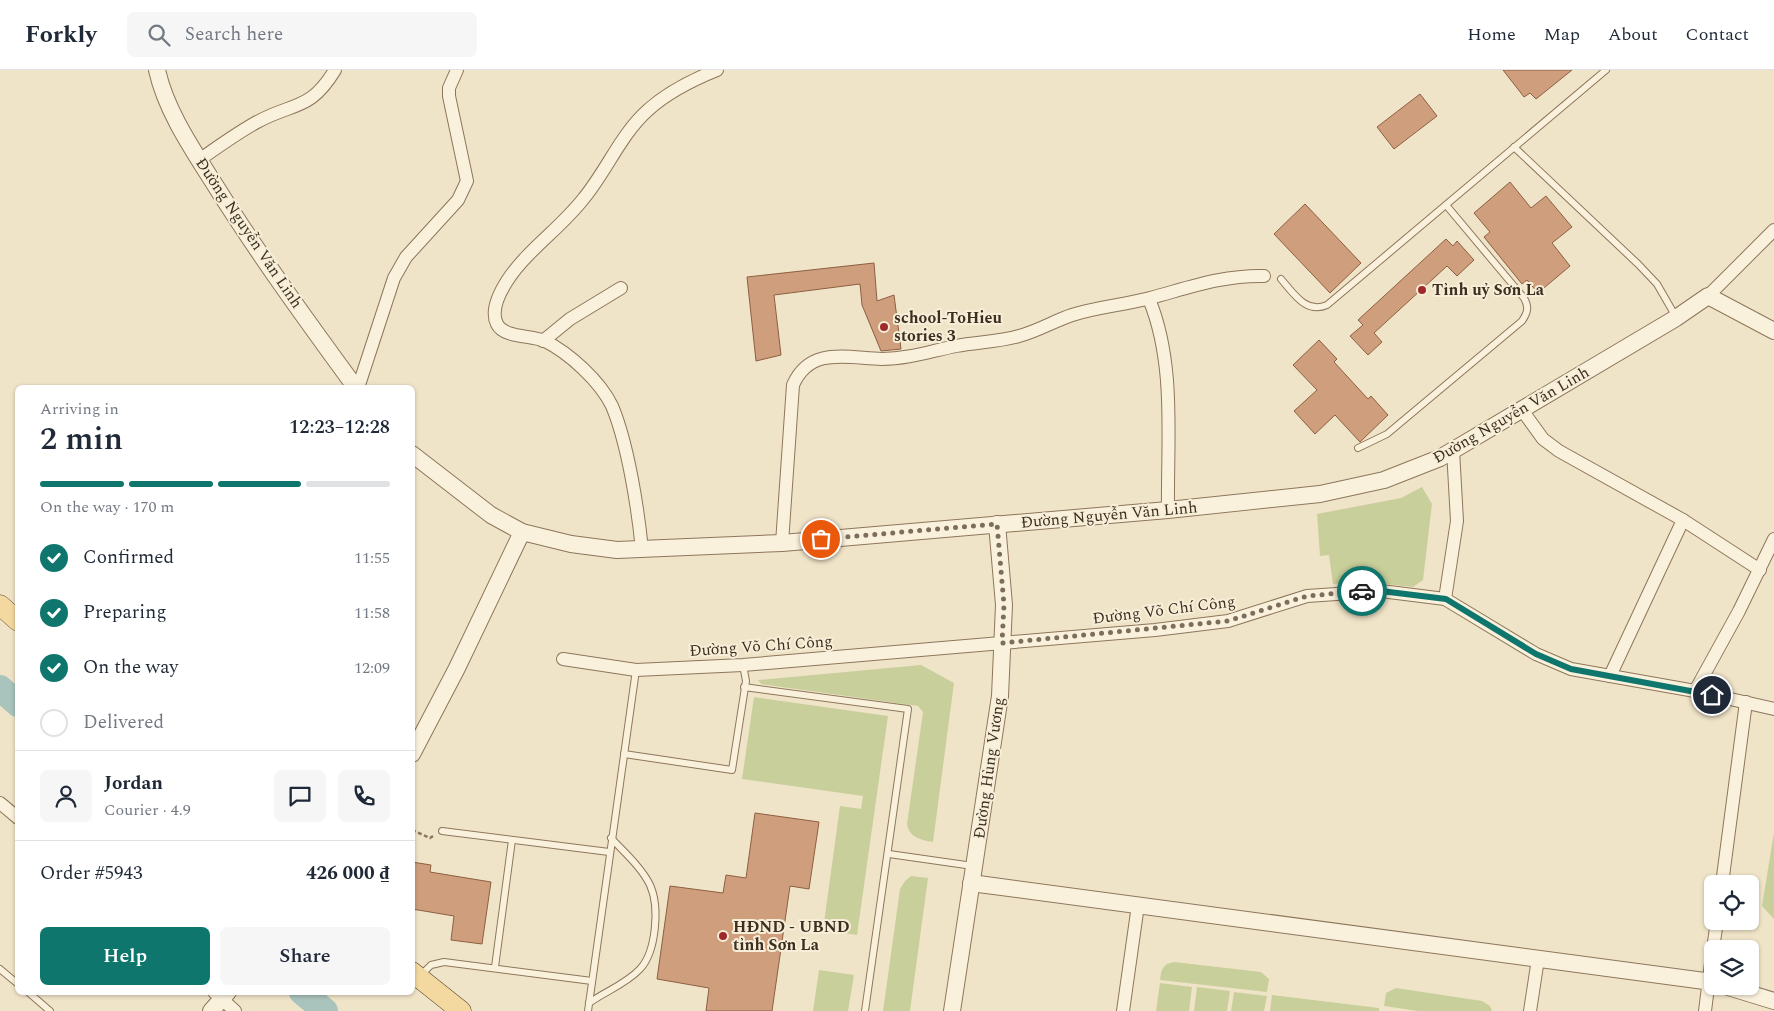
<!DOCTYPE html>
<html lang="en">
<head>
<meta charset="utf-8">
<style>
	body { margin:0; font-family:Spectral,serif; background:#f6f6f7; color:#1f2937; height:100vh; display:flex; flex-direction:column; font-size:19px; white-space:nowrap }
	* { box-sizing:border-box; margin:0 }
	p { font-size:16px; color:#747a83 }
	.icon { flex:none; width:28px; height:28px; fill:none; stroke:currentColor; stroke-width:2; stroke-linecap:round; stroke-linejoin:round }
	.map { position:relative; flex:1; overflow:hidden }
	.sheet { position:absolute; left:15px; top:315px; width:400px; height:610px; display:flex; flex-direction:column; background:#fff; border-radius:8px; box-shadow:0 1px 4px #0004 }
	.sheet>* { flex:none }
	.controls { position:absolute; left:1704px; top:805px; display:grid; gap:10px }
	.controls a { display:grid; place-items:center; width:55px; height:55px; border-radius:8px; background:#fff; box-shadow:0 1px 4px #0004; font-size:25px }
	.pin { position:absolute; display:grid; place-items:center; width:42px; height:42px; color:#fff; margin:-21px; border:2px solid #fff; border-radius:50%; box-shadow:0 1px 5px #0007 }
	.courier { position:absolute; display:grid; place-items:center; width:50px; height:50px; margin:-25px; border:4px solid #0f766e; border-radius:50%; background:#fff; color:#222; box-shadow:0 1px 6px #0007 }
	.overview em { font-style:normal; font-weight:600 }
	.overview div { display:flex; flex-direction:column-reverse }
	.overview { display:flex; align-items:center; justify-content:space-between; height:85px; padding:0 25px }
	h1 { font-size:32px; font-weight:600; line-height:38px }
	.bar { display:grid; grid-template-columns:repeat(4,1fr); gap:8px 5px; align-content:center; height:60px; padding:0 25px }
	.bar i { height:6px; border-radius:4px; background:#e0e1e3 }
	.bar .selected { background:#0f766e }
	.bar p { grid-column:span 4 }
	.line { display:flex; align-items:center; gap:12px; padding:0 25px; border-top:1px solid #e0e1e3 }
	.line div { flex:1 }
	.round { display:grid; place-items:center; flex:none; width:52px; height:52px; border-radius:8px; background:#f6f6f7 }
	ol { padding:0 25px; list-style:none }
	li { display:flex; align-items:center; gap:15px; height:55px }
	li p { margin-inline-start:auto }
	li .icon { padding:5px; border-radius:50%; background:#0f766e; color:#fff; stroke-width:4 }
	li:last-child { color:#747a83 }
	li i { width:28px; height:28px; border:2px solid #e0e1e3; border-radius:50% }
	.action { display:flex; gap:10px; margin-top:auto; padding:10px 25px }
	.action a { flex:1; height:58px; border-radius:8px; background:#0f766e; color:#fff; font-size:20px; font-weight:600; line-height:58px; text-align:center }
	.action a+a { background:#f6f6f7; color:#1f2937 }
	header { display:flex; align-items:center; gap:30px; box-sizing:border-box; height:70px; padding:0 25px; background:#fff; border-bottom:1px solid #e0e1e3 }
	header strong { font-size:24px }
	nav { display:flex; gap:28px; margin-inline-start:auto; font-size:18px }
	.search { width:350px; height:45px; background:#f6f6f7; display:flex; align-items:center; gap:12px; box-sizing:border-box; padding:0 18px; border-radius:8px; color:#747a83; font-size:19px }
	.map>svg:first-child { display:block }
	.green { fill:#c9cf9b }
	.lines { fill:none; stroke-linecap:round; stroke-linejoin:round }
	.river { stroke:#a9c4bc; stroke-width:26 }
	.building { fill:#cf9f7d; stroke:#8d5f41 }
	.service-casing { stroke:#8d765c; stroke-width:8 }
	.minor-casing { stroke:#8d765c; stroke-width:14 }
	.tertiary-casing { stroke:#8d765c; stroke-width:18 }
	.primary-casing { stroke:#5b4430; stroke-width:21 }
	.path { stroke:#8d765c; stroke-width:2.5; stroke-dasharray:4 2.5; stroke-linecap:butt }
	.service { stroke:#faf1dc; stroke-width:6 }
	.minor { stroke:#faf1dc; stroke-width:12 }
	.tertiary { stroke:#faf1dc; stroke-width:16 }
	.primary { stroke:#f3d9a0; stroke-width:20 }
	.done { stroke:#7c6e5b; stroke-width:5; stroke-dasharray:0 9 }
	.route { stroke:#0f766e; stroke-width:6 }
	.poi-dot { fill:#9e2a2b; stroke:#f7eed8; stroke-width:2 }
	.labels { text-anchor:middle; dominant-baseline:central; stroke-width:4; stroke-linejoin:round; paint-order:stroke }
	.street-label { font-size:16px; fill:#3d2e20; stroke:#f7eed8 }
	.poi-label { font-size:16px; font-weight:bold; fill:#3d2e20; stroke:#f7eed8; text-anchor:start }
</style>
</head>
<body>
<header>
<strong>Forkly</strong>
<div class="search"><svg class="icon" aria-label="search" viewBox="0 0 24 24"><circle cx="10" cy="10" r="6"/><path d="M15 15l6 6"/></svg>Search here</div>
<nav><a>Home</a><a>Map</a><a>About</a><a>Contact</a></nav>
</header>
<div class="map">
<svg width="1774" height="941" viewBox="0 0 1774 941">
	<rect width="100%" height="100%" fill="#f0e4c8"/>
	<g class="green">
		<path d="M1422,417L1432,434L1423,510L1413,517L1367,512L1333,514L1329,485L1320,486L1317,444L1401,428Z"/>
		<path d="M921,595L954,613L933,772C920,770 909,767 907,754L923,642L918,636L761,614L758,610Z"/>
		<path d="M754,627L888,646L857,865L823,860L840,736L861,739L863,726L742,709Z"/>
		<path d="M1774,762V849L1762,836Z"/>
		<path d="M911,806L928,808L910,941H883L900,819L905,811Z"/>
		<path d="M1174,892L1261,902L1269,909L1267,922L1160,910C1161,899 1163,894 1174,892Z"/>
		<path d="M819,900L854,905L848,941H813Z"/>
		<path d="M1160,913L1192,917L1189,941H1156Z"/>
		<path d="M1197,917L1230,921L1227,941H1194Z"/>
		<path d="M1396,918L1482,931L1490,936L1492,941H1418L1384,936L1386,923Z"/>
		<path d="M1234,922L1267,926L1264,941H1231Z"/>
		<path d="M1272,925L1379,938V941H1270Z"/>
	</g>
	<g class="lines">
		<g class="river">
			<path d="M0,618L18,634"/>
			<path d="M302,922L325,941"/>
		</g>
	</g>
	<g class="building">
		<path d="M1503,0H1572L1536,29L1530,23L1524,27Z"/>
		<path d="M1420,24L1437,46L1394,79L1377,57Z"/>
		<path d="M1510,112L1531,138L1546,126L1572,157L1552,173L1570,196L1538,223L1527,210L1522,214L1484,167L1490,162L1474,143Z"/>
		<path d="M1305,134L1361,193L1330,223L1274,164Z"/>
		<path d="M1446,169L1453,176L1457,171L1474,190L1457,206L1447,196L1374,263L1382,272L1368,285L1350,266L1363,255L1358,250Z"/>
		<path d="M874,193L877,231L894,225L901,279L881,281L862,235L860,214L774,225L781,285L756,291L747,207Z"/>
		<path d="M1319,270L1337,289L1334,292L1368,329L1371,326L1388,345L1360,372L1335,345L1315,364L1294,341L1317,320L1293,295Z"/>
		<path d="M755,743L819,752L809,819L790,816L772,941H706L709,918L657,909L670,816L723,823L726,805L746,808Z"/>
		<path d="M412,792L431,795L430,802L491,812L482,874L451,870L454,846L412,839Z"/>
	</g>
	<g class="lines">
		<g class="service-casing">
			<g id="service">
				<path d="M1514,77L1638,194L1657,214L1676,247"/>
				<path d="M1281,209C1294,224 1306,244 1327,235L1606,0"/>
				<path d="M1358,378L1387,364L1522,251C1528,242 1529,237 1524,228L1446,135"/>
				<path d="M744,617L908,639L865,941"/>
				<path d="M624,684L732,700L746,611L743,595"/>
				<path d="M442,761L609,782"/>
				<path d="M889,784L973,796"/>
				<path d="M495,897L512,770"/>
				<path d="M0,899L18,914"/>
				<path d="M420,906L431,895L444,892L592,911"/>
				<path d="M28,922L50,941"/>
				<path d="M589,933C606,921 626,914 640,899C656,882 660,837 650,815C642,798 624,782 611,768"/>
				<path d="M588,941L636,600"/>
			</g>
		</g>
		<g class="minor-casing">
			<g id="minor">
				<path d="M199,90C218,77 237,63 257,52C294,32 310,41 335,0"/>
				<path d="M1708,226L1774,160"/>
				<path d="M1149,229C1176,294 1167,371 1168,440"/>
				<path d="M543,271L570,249L621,218"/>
				<path d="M358,318L394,208L406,187L458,130L467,111L449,26V18L457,0"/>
				<path d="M1522,340L1543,369L1559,381L1683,450L1760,500"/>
				<path d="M782,473L793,315C810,276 847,288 882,289C908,289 931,281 956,276C977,272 999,272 1019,266C1038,261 1054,251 1072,245C1097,237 1124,235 1150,228C1188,218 1223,205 1264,206"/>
				<path d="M642,480C638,439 628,374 612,336C600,311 569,283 545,271C531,265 504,268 497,254C490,240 500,222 507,211C527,180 561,158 584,128C607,100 621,64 648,40C668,22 692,10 717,0"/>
				<path d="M1445,529L1457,451L1453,380"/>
				<path d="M563,589L636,600L743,595L1155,560L1228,551L1307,526L1381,521L1445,529L1536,584L1571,599L1695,621L1774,639"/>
				<path d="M1610,606L1683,450"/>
				<path d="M1695,621L1739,541L1774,469"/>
				<path d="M0,733L18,748"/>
				<path d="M1722,814L1746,632"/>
				<path d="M1713,879L1717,851"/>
				<path d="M214,922L235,941"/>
				<path d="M1123,941L1138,835"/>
				<path d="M1530,941L1538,889"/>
				<path d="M1705,941L1712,885"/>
			</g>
		</g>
		<g class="tertiary-casing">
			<g id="tertiary">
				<path d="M157,0C166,41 193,80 215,115C259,185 307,251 356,318"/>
				<path d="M412,384L491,445L522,462L571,474L617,480L782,473L1168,440L1320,424L1384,410L1440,388L1676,248L1708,226L1774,261"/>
				<path d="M412,684L457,598L522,462"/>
				<path d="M971,813L1712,912"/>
				<path d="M1725,916L1774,931"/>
				<path d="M211,941L228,922"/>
				<path d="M952,941L1000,626L1004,535L997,454"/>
			</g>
		</g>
		<g class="primary-casing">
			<g id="primary">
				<path d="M0,535L18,551"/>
				<path d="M412,902L461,941"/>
			</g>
		</g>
		<path class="path" d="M412,760L430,768L433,766"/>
		<use href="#service" class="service"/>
		<use href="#minor" class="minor"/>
		<use href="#tertiary" class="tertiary"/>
		<use href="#primary" class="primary"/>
	</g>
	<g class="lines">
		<path class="done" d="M821,469L997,454L1004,535L1002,573L1228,551L1307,526L1362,521"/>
		<path class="route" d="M1362,521H1381L1446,529L1536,584L1571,599L1712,625"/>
	</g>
	<g class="poi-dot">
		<circle cx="1422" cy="220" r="5"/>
		<circle cx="884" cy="257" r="5"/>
		<circle cx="723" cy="866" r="5"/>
	</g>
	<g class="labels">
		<g class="street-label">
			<text transform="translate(249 163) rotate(56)">Đường Nguyễn Văn Linh</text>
			<text transform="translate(1511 345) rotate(-30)">Đường Nguyễn Văn Linh</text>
			<text transform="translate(1109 445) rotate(-5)">Đường Nguyễn Văn Linh</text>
			<text transform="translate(1164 540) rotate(-7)">Đường Võ Chí Công</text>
			<text transform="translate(761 576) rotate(-4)">Đường Võ Chí Công</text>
			<text transform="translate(989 698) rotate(-82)">Đường Hùng Vương</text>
		</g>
		<g class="poi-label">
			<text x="1432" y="220">Tỉnh uỷ Sơn La</text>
			<text x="894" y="248">school-ToHieu<tspan x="894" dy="18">stories 3</tspan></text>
			<text x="733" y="857">HĐND - UBND<tspan x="733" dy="18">tỉnh Sơn La</tspan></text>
		</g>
	</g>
</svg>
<div class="controls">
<a><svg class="icon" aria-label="locate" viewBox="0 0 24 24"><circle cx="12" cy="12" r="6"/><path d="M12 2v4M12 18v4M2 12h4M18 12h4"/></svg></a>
<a><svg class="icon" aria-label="layers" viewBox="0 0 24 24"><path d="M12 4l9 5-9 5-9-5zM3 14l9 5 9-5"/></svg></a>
</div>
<div class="pin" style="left:821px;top:469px;background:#ea580c"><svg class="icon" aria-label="bag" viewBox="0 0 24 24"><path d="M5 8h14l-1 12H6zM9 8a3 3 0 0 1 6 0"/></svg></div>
<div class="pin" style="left:1712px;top:625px;background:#1f2937"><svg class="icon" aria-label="home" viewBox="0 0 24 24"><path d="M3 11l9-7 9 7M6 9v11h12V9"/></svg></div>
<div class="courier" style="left:1362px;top:521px"><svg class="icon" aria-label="car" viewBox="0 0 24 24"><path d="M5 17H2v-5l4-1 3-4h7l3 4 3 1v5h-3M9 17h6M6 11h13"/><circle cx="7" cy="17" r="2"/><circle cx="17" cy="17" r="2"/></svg></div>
<section class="sheet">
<div class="overview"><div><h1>2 min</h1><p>Arriving in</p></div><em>12:23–12:28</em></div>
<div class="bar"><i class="selected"></i><i class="selected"></i><i class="selected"></i><i></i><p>On the way · 170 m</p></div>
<ol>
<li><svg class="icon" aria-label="check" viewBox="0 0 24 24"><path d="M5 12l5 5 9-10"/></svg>Confirmed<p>11:55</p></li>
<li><svg class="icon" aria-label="check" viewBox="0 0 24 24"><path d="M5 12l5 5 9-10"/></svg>Preparing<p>11:58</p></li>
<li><svg class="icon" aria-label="check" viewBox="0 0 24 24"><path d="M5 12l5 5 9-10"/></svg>On the way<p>12:09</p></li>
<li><i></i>Delivered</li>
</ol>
<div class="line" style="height:90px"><a class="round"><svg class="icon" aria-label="person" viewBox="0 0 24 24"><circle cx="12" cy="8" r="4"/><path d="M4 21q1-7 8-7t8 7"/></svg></a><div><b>Jordan</b><p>Courier · 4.9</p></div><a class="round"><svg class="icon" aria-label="chat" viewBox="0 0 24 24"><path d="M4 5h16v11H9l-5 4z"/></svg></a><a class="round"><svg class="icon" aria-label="phone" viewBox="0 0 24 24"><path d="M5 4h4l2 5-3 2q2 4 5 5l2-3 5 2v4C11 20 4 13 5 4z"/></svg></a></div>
<div class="line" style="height:65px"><div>Order #5943</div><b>426 000 ₫</b></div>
<div class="action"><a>Help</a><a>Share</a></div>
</section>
</div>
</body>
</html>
